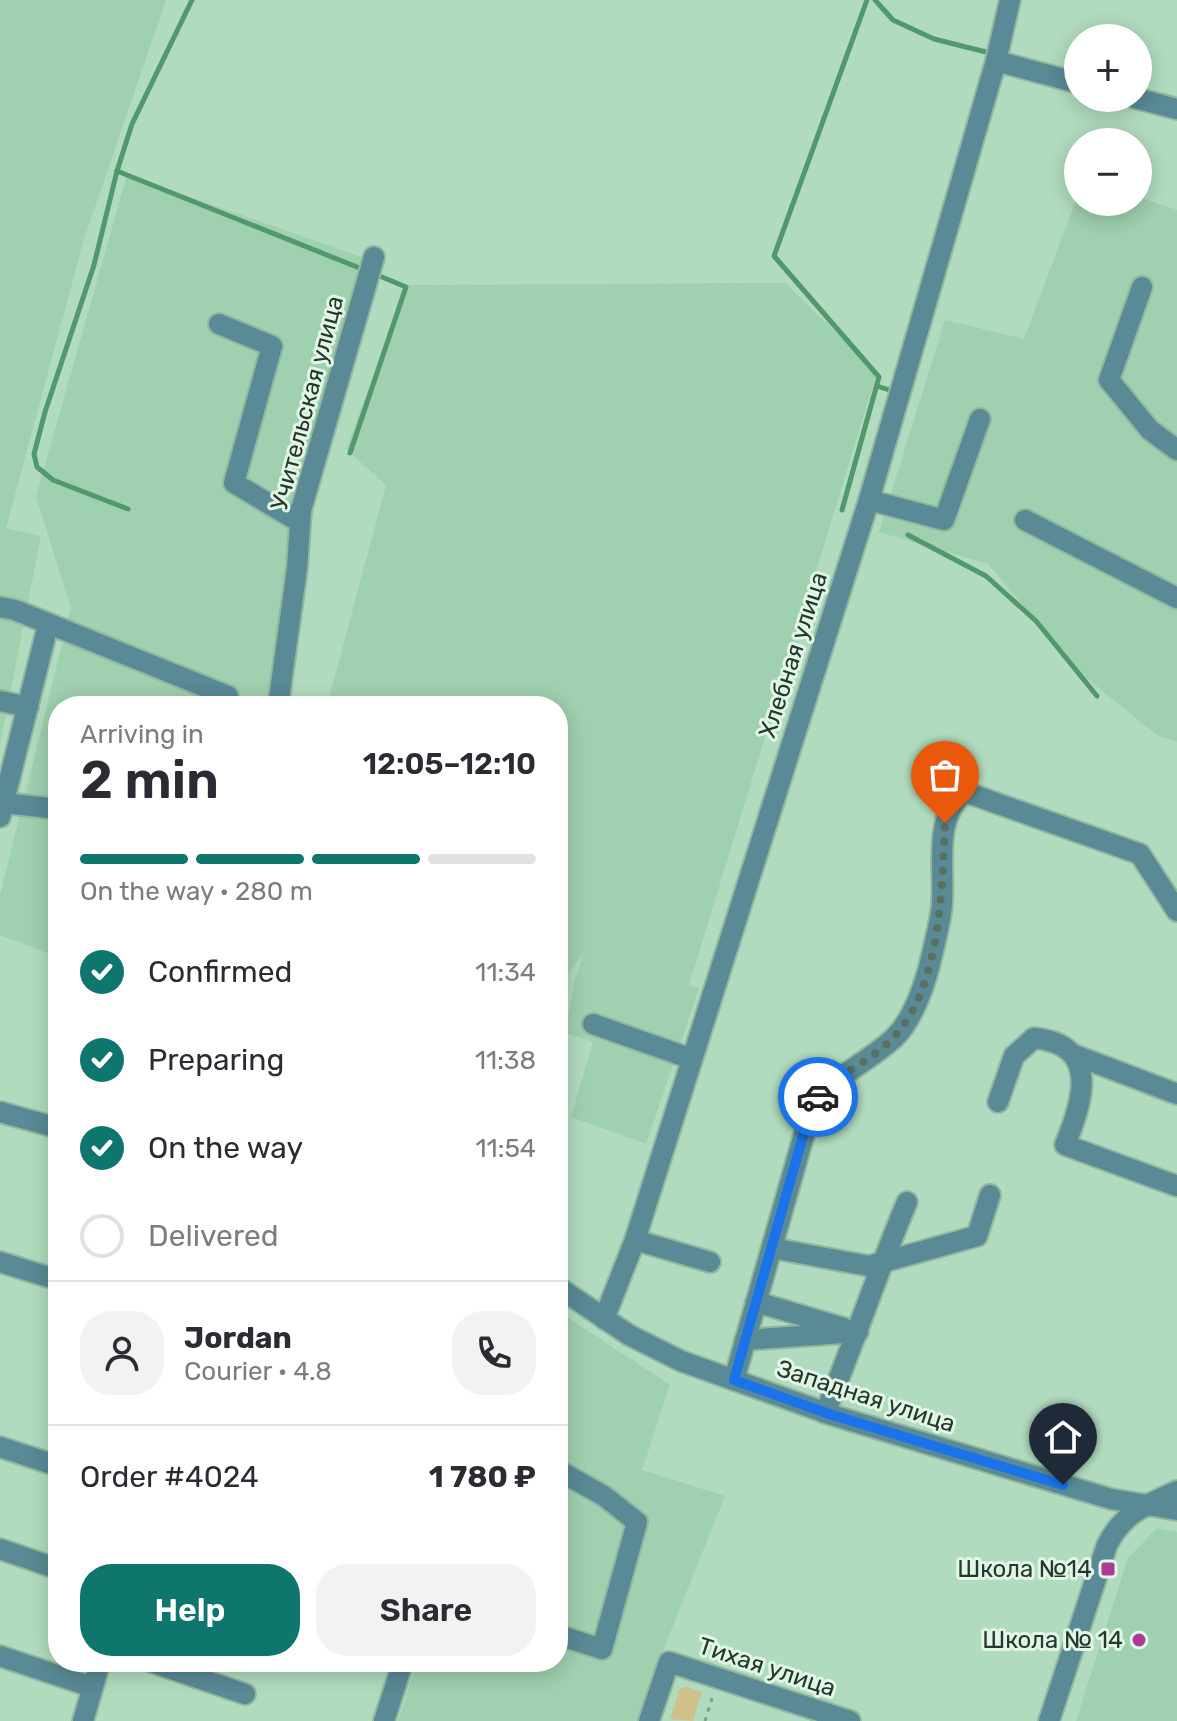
<!DOCTYPE html>
<html lang="en">
<head>
<meta charset="utf-8">
<style>
	body { margin:0; font-family:Rubik,sans-serif; background:#f2f2f3; color:#2b2b33; height:100vh; display:flex; flex-direction:column; font-size:30px; white-space:nowrap }
	* { box-sizing:border-box; margin:0 }
	p { font-size:26px; color:#7c7c81 }
	.icon { flex:none; width:44px; height:44px; fill:none; stroke:currentColor; stroke-width:2; stroke-linecap:round; stroke-linejoin:round }
	.map { position:relative; flex:1; overflow:hidden }
	.details { position:absolute; left:48px; top:696px; width:520px; height:976px; display:flex; flex-direction:column; background:#fff; border-radius:32px; box-shadow:0 4px 20px #0003 }
	.details>* { flex:none }
	.controls { position:absolute; left:1064px; top:24px; display:grid; gap:16px }
	.controls a { display:grid; place-items:center; width:88px; height:88px; border-radius:50%; background:#fff; box-shadow:0 4px 20px #0003; font-size:40px }
	.pin { position:absolute; display:grid; place-items:center; width:68px; height:68px; color:#fff; margin:-82px -34px; border-radius:50% 50% 50% 0; rotate:-45deg; box-shadow:0 0 8px #0007 }
	.pin .icon { rotate:45deg }
	.courier { position:absolute; display:grid; place-items:center; width:80px; height:80px; margin:-40px; border:6px solid #1a73e8; border-radius:50%; background:#fff; color:#222; box-shadow:0 2px 10px #0007 }
	.headline em { font-style:normal; font-weight:600 }
	.headline div { display:flex; flex-direction:column-reverse }
	.headline { display:flex; align-items:center; justify-content:space-between; height:136px; padding:0 32px }
	h1 { font-size:52px; font-weight:600; line-height:60px }
	.bar { display:grid; grid-template-columns:repeat(4,1fr); gap:12px 8px; align-content:center; height:96px; padding:0 32px }
	.bar i { height:10px; border-radius:6px; background:#e1e1e2 }
	.bar .on { background:#0f766e }
	.bar p { grid-column:span 4 }
	.line { display:flex; align-items:center; gap:20px; padding:0 32px; border-top:2px solid #e1e1e2 }
	.line div { flex:1 }
	.round { display:grid; place-items:center; flex:none; width:84px; height:84px; border-radius:32px; background:#f2f2f3 }
	ol { padding:0 32px; list-style:none }
	li { display:flex; align-items:center; gap:24px; height:88px }
	li p { margin-inline-start:auto }
	li .icon { padding:8px; border-radius:50%; background:#0f766e; color:#fff; stroke-width:4 }
	li:last-child { color:#7c7c81 }
	li i { width:44px; height:44px; border:4px solid #e1e1e2; border-radius:50% }
	.primary-button { display:flex; gap:16px; margin-top:auto; padding:16px 32px }
	.primary-button a { flex:1; height:92px; border-radius:32px; background:#0f766e; color:#fff; font-size:32px; font-weight:600; line-height:92px; text-align:center }
	.primary-button a+a { background:#f2f2f3; color:#2b2b33 }
	.map>svg:first-child { display:block }
	.built { fill:#9fd0af }
	.green { fill:#cfc188 }
	.lines { fill:none; stroke-linecap:round; stroke-linejoin:round }
	.stream { stroke:#51986d; stroke-width:5 }
	.minor-casing { stroke:#92b79e; stroke-width:24 }
	.path { stroke:#7d9e87; stroke-width:3; stroke-dasharray:4 6; stroke-linecap:butt }
	.minor { stroke:#598a96; stroke-width:20 }
	.done { stroke:#57705f; stroke-width:8; stroke-dasharray:0 14.4 }
	.route { stroke:#1a73e8; stroke-width:10 }
	.poi-dot { fill:#ac3b98; stroke:#e1f6e7; stroke-width:3 }
	.labels { text-anchor:middle; dominant-baseline:central; stroke-width:6; stroke-linejoin:round; paint-order:stroke }
	.street-label { font-size:24px; fill:#26372c; stroke:#e1f6e7 }
	.poi-label { font-size:24px; fill:#26372c; stroke:#e1f6e7; text-anchor:end }
</style>
</head>
<body>
<div class="map">
<svg width="1177" height="1721" viewBox="0 0 1177 1721">
	<rect width="100%" height="100%" fill="#b1dbbe"/>
	<g class="built">
		<path d="M0,0H166L84,239L6,528L41,536L0,744Z"/>
		<path d="M127,175L362,257L275,706H58V957L0,935V896L71,608L36,497Z"/>
		<path d="M1078,195V202H1138V197L1177,210V742L1157,735L1080,673L988,564L879,532L945,320L1024,339Z"/>
		<path d="M785,283L877,372L689,985L699,989L646,1144L571,1117L593,1042L565,1033L575,979L584,953L558,987V706H327L386,485L346,449L408,285Z"/>
		<path d="M558,1311L670,1385L642,1470L725,1496L660,1658L641,1721H398L417,1662H558Z"/>
		<path d="M1157,1528L1177,1532V1721H1076L1128,1558Z"/>
	</g>
	<path class="green" d="M687,1687L702,1692L693,1721L670,1719L680,1688Z"/>
	<g class="lines">
		<g class="stream">
			<path d="M875,0L893,20L934,39L986,52"/>
			<path d="M117,171L357,267"/>
			<path d="M877,386L889,390"/>
			<path d="M350,453L406,287L382,277"/>
			<path d="M128,509L53,480L37,467L34,454L45,412L94,265L117,171L132,124L192,0"/>
			<path d="M842,510L879,377L774,256L867,0"/>
			<path d="M908,535L986,576L1036,621L1097,696"/>
		</g>
		<g class="minor-casing">
			<g id="minor">
				<path d="M996,61L1078,83"/>
				<path d="M1135,98L1177,109"/>
				<path d="M1142,287L1109,380L1150,430L1177,450"/>
				<path d="M219,324L272,346L234,483L291,517L301,510"/>
				<path d="M869,500L944,520L980,419"/>
				<path d="M1025,520L1177,598"/>
				<path d="M0,607L15,610L228,696"/>
				<path d="M0,701L28,707"/>
				<path d="M278,706L297,568L301,510L374,257"/>
				<path d="M4,803L58,809"/>
				<path d="M0,817L48,625"/>
				<path d="M593,1024L692,1059"/>
				<path d="M1072,1054L1177,1094"/>
				<path d="M998,1102L1014,1056L1034,1038C1101,1045 1083,1101 1065,1145L1177,1186"/>
				<path d="M0,1112L58,1128"/>
				<path d="M635,1240L710,1262"/>
				<path d="M772,1248L869,1266L977,1236L990,1195"/>
				<path d="M0,1262L58,1280"/>
				<path d="M558,1287L629,1335L681,1361L734,1380L832,1415L1111,1499L1177,1510"/>
				<path d="M756,1302L844,1328"/>
				<path d="M604,1319L635,1240L869,500L996,61L1010,0"/>
				<path d="M745,1340L858,1332"/>
				<path d="M734,1380L813,1103C835,1076 868,1062 894,1038C911,1022 923,990 929,967C933,950 938,931 941,913C947,875 930,819 965,792L1140,854L1177,911"/>
				<path d="M825,1413C854,1343 878,1271 907,1202"/>
				<path d="M0,1447L58,1466"/>
				<path d="M558,1470L604,1496L637,1522L602,1649L558,1635"/>
				<path d="M0,1549L58,1569"/>
				<path d="M0,1656L92,1687"/>
				<path d="M151,1662L245,1694"/>
				<path d="M83,1721L100,1662"/>
				<path d="M384,1721L403,1662"/>
				<path d="M649,1721L669,1662L850,1721"/>
				<path d="M1049,1721L1107,1545C1123,1513 1146,1505 1177,1491"/>
			</g>
		</g>
		<path class="path" d="M705,1721L713,1695"/>
		<use href="#minor" class="minor"/>
	</g>
	<g class="lines">
		<path class="done" d="M818,1097C839,1072 874,1060 895,1036C941,985 942,888 945,823"/>
		<path class="route" d="M818,1097L808,1118L734,1380L832,1415L1063,1485"/>
	</g>
	<g class="poi-dot">
		<rect x="1100" y="1561" width="16" height="16" rx="4"/>
		<circle cx="1139" cy="1640" r="8"/>
	</g>
	<g class="labels">
		<g class="street-label">
			<text transform="translate(307 403) rotate(-75)">Учительская улица</text>
			<text transform="translate(793 655) rotate(-72)">Хлебная улица</text>
			<text transform="translate(866 1396) rotate(18)">Западная улица</text>
			<text transform="translate(767 1667) rotate(18)">Тихая улица</text>
		</g>
		<g class="poi-label">
			<text x="1092" y="1569">Школа №14</text>
			<text x="1123" y="1640">Школа № 14</text>
		</g>
	</g>
</svg>
<div class="controls">
<a>+</a>
<a>−</a>
</div>
<div class="pin" style="left:945px;top:823px;background:#ea580c"><svg class="icon" aria-label="bag" viewBox="0 0 24 24"><path d="M5 8h14l-1 12H6zM9 8a3 3 0 0 1 6 0"/></svg></div>
<div class="pin" style="left:1063px;top:1485px;background:#1f2937"><svg class="icon" aria-label="home" viewBox="0 0 24 24"><path d="M3 11l9-7 9 7M6 9v11h12V9"/></svg></div>
<div class="courier" style="left:818px;top:1097px"><svg class="icon" aria-label="car" viewBox="0 0 24 24"><path d="M5 17H2v-5l4-1 3-4h7l3 4 3 1v5h-3M9 17h6M6 11h13"/><circle cx="7" cy="17" r="2"/><circle cx="17" cy="17" r="2"/></svg></div>
<section class="details">
<div class="headline"><div><h1>2 min</h1><p>Arriving in</p></div><em>12:05–12:10</em></div>
<div class="bar"><i class="on"></i><i class="on"></i><i class="on"></i><i></i><p>On the way · 280 m</p></div>
<ol>
<li><svg class="icon" aria-label="check" viewBox="0 0 24 24"><path d="M5 12l5 5 9-10"/></svg>Confirmed<p>11:34</p></li>
<li><svg class="icon" aria-label="check" viewBox="0 0 24 24"><path d="M5 12l5 5 9-10"/></svg>Preparing<p>11:38</p></li>
<li><svg class="icon" aria-label="check" viewBox="0 0 24 24"><path d="M5 12l5 5 9-10"/></svg>On the way<p>11:54</p></li>
<li><i></i>Delivered</li>
</ol>
<div class="line" style="height:144px"><a class="round"><svg class="icon" aria-label="person" viewBox="0 0 24 24"><circle cx="12" cy="8" r="4"/><path d="M4 21q1-7 8-7t8 7"/></svg></a><div><b>Jordan</b><p>Courier · 4.8</p></div><a class="round"><svg class="icon" aria-label="phone" viewBox="0 0 24 24"><path d="M5 4h4l2 5-3 2q2 4 5 5l2-3 5 2v4C11 20 4 13 5 4z"/></svg></a></div>
<div class="line" style="height:104px"><div>Order #4024</div><b>1 780 ₽</b></div>
<div class="primary-button"><a>Help</a><a>Share</a></div>
</section>
</div>
</body>
</html>
